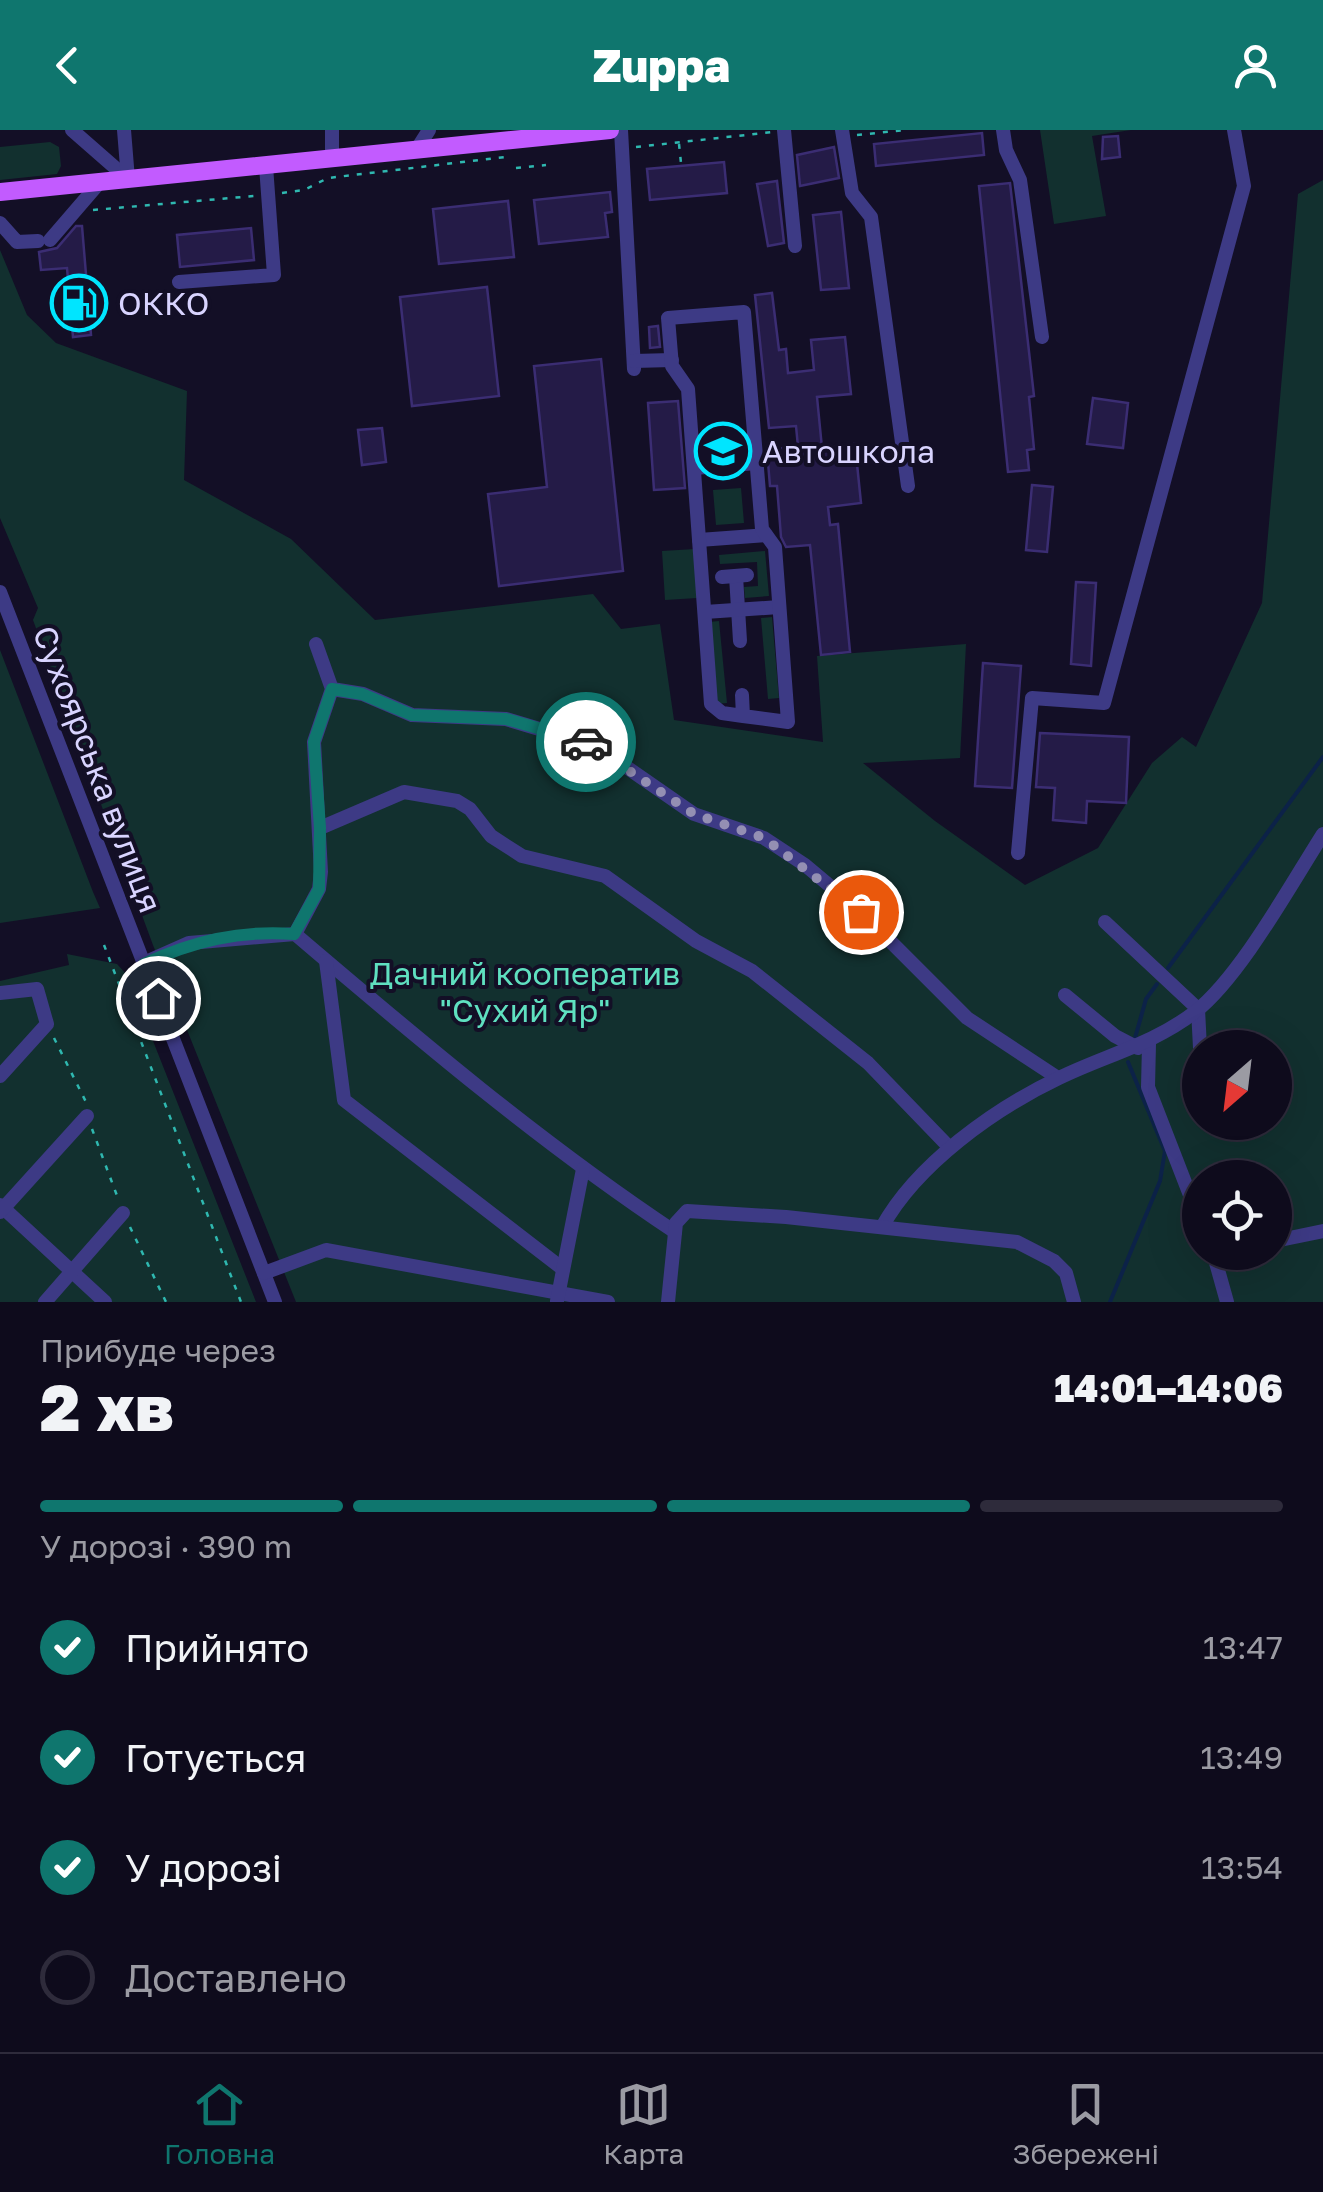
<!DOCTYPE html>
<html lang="uk">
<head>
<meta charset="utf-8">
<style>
	body { margin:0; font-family:"Golos Text",sans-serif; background:#171425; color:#f1f3f6; height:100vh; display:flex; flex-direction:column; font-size:38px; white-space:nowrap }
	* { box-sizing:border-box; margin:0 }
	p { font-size:32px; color:#9b9ba3 }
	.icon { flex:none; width:55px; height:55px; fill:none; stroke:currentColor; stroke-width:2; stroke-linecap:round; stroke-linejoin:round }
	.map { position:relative; height:1172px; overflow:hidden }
	.sheet { display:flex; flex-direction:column; background:#0e0b1c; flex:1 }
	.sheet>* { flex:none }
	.needle { width:65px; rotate:208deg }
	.tools { position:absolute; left:1182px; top:900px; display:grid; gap:20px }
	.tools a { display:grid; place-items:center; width:110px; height:110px; border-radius:50%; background:#0e0b1c; box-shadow:0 10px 40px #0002,0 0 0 2px #2e2b3b; font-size:50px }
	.pin { position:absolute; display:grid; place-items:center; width:85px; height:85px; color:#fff; margin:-42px; border:5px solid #fff; border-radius:50%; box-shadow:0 2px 10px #0007 }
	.courier { position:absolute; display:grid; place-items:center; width:100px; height:100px; margin:-50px; border:8px solid #0f766e; border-radius:50%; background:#fff; color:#222; box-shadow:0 2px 12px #0007 }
	.overview em { font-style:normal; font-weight:800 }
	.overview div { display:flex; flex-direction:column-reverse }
	.overview { display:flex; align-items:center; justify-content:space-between; height:170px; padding:0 40px }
	h1 { font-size:65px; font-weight:800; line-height:75px }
	.bar { display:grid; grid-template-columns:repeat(4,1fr); gap:15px 10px; align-content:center; height:120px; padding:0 40px }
	.bar i { height:12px; border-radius:8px; background:#2e2b3b }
	.bar .selected { background:#0f766e }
	.bar p { grid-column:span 4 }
	ol { padding:0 40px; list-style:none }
	li { display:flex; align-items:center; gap:30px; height:110px }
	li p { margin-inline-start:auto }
	li .icon { padding:10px; border-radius:50%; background:#0f766e; color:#fff; stroke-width:4 }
	li:last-child { color:#9b9ba3 }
	li i { width:55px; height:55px; border:5px solid #2e2b3b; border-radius:50% }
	header { display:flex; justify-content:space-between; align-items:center; height:130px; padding:0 40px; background:#0f766e; color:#fff; font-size:45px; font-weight:800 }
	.tab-bar { display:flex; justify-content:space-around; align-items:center; height:140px; border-top:2px solid #2e2b3b; background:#0e0b1c; font-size:28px; color:#9b9ba3 }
	.tab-bar a { display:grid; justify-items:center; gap:5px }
	.tab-bar .selected { color:#0f766e }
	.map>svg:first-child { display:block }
	.green { fill:#12302f; fill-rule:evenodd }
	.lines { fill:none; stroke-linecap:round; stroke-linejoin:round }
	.stream { stroke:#0c2248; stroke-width:4 }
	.building { fill:#241b47; stroke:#3b2d73; stroke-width:2.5 }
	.path { stroke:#2fb8b0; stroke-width:2.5; stroke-dasharray:5 8; stroke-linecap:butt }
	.minor { stroke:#3d3a85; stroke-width:14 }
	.major { stroke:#c25bff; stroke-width:18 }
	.done { stroke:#948fb3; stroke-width:10; stroke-dasharray:0 18 }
	.route { stroke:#0f766e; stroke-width:12 }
	.labels { text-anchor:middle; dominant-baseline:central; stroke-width:8; stroke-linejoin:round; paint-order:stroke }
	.poi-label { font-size:32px; fill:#d9d4ff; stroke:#130f26; text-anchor:start }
	.street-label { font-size:32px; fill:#d9d4ff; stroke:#130f26 }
	.park-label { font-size:32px; fill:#5fe0c0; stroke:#130f26 }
</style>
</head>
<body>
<header><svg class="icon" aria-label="back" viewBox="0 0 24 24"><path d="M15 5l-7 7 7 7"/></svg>Zuppa<svg class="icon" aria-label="person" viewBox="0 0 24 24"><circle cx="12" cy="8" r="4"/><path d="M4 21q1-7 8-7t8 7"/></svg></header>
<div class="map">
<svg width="1323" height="1172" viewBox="0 0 1323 1172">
	<rect width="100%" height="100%" fill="#130f26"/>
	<g class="green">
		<path d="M1040,0H1131L1092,6L1106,86L1054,94Z"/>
		<path d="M50,12L59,17L61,36L57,44L0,50V17Z"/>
		<path d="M1323,50V1172H296L153,815L33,490L38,478L0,388V120L27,185L56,213L187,261L184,350L291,409L375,490L593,464L621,499L660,494L674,590L823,612L817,526L966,514L960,628L863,633L935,691L1025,755L1098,718L1152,633L1182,607L1196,617L1262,473L1298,64ZM1200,918H1275V992H1200ZM1200,1048H1275V1122H1200Z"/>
		<path d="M741,358L744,393L716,395L713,360Z"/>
		<path d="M695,419L697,468L665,470L662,421Z"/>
		<path d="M765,421L769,466L745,468L744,457L758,456L757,432L720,434L719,425Z"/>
		<path d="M772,487L779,568L768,569L761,488Z"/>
		<path d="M719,491L727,573L716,574L709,492Z"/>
		<path d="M0,520L93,762L100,778L0,793Z"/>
		<path d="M67,824L117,834L127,845L256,1172H0V851L69,835Z"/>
	</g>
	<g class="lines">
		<g class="stream">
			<path d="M1168,838L1323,627"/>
			<path d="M1135,908L1146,869L1157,854"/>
			<path d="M1110,1172L1160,1051L1165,1021L1128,932"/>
		</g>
	</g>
	<g class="building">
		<path d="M982,3L984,25L876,36L874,14Z"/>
		<path d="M1118,6L1120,27L1102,29L1103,7Z"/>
		<path d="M834,17L839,48L800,56L797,25Z"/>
		<path d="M724,32L727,63L650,70L647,39Z"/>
		<path d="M777,51L784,113L768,116L757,54Z"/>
		<path d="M1010,53L1034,266L1029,267L1034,319L1027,320L1029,340L1008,342L979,56Z"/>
		<path d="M610,62L612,82L605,83L608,107L539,114L534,70Z"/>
		<path d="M508,71L514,127L439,134L433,79Z"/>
		<path d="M841,82L849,158L821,160L813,85Z"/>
		<path d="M76,96H82L91,205L73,207L67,138L41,140L39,122L57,118Z"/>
		<path d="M251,98L254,130L180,137L177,105Z"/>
		<path d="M487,157L499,266L412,276L400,167Z"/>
		<path d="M772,163L779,220L786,219L788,243L814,240L811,210L845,207L851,264L817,267L822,318L855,314L861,373L828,377L830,395L838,394L850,522L821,525L810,415L786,417L781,407L777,356H770L767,320L798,317L796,296L769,298L755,165Z"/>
		<path d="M658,196L660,217L650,218L649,197Z"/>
		<path d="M601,229L623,441L499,456L488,364L547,357L534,236Z"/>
		<path d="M1093,268L1128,273L1123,318L1087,314Z"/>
		<path d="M678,271L685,358L654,360L648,273Z"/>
		<path d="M382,298L386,332L362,335L358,300Z"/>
		<path d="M1032,355L1053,357L1047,422L1026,420Z"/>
		<path d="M1076,452L1096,453L1091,536L1071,534Z"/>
		<path d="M983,533L1021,536L1012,658L975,656Z"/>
		<path d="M1040,603L1129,607L1126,673L1087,671L1086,693L1053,690L1055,658L1036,657Z"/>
	</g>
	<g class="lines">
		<g class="path">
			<path d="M857,5L906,0"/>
			<path d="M679,14L681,33"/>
			<path d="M636,17L773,2"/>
			<path d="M516,38L546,35"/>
			<path d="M282,63L304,60L328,48L505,27"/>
			<path d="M93,80L254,66"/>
			<path d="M104,815L241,1172"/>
			<path d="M54,908L86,972"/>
			<path d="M92,999L119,1071"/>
			<path d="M130,1097L166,1172"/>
		</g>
		<g class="minor">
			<path d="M72,0L128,49"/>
			<path d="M124,0L128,49"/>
			<path d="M332,0V28"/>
			<path d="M621,0L634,239"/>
			<path d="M784,0L795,116"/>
			<path d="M842,0L852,63L871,87L908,356"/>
			<path d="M1003,0L1006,20L1020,50L1042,207"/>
			<path d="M417,19L429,0"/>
			<path d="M0,93L17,112L38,111"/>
			<path d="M50,110L100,52"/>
			<path d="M179,152L274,145L266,36"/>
			<path d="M634,231L672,230"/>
			<path d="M694,338L757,333"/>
			<path d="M699,410L766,405"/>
			<path d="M736,446L740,511"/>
			<path d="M722,447L747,445"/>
			<path d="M0,462L275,1172"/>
			<path d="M705,482L779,477"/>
			<path d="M332,559L363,564L412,585L506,589L596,616L694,684L764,708L805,735L861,782L967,888L1058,948"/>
			<path d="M742,565L743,586L722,583L711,574L688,259L672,236L668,188L744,182L762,399L775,417L788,592L743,586"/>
			<path d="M320,698L404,662L457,671L470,679L491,706L522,726L605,746L696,811L752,841L868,933L949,1017"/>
			<path d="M1018,723L1032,568L1104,573L1244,56L1234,0"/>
			<path d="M1105,792L1198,879L1200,918"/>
			<path d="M295,804C417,908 541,1013 675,1102"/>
			<path d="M326,831L344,970L563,1139"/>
			<path d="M144,833L189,813L295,804L319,759L321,742L314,612L332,559L316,514"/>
			<path d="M0,863L37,859L47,894L0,946"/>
			<path d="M1065,865L1115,906L1138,918"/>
			<path d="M1149,914L1148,957L1200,1091"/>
			<path d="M0,1075L105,1172"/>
			<path d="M0,1082L87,986"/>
			<path d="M882,1097C917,1034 994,979 1059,948C1106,925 1152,915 1195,882C1240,847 1291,754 1323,704"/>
			<path d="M1275,1111L1323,1101"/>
			<path d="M1213,1122L1227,1172"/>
			<path d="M1217,1130L1237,1122"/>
			<path d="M264,1143L326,1120L608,1172"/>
			<path d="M557,1171L583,1039"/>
			<path d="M45,1172L123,1083"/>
			<path d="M668,1172L676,1093L687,1081L786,1087L1017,1112L1054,1131L1066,1143L1074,1172"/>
		</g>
		<path class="major" d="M0,62L610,0"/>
	</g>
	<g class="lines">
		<path class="done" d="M586,612L694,684L764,708L861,782"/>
		<path class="route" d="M158,868L144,834C193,811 240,800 294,804L319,759L320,698L314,612L332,559L362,564L412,585L506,589L586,612"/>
	</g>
	<defs>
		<g id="fuel-ring" transform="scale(2.875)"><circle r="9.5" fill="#130f26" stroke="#00e5ff" stroke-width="1.5"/><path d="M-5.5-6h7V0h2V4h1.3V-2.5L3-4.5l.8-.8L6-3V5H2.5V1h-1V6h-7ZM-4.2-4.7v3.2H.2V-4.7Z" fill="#00e5ff"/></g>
		<g id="school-ring" transform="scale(2.875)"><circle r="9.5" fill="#130f26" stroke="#00e5ff" stroke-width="1.5"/><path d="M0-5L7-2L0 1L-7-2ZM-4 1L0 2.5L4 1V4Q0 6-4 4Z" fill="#00e5ff"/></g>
	</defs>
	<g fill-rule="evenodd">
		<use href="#fuel-ring" x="79" y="173"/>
		<use href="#school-ring" x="723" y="321"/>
	</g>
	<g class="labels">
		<g class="poi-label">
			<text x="118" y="173">ОККО</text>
			<text x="762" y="321">Автошкола</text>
		</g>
		<g class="street-label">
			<text transform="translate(98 639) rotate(69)">Сухоярська вулиця</text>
		</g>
		<g class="park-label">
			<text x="525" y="843">Дачний кооператив<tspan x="525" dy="37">"Сухий Яр"</tspan></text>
		</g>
	</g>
</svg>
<div class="tools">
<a><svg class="needle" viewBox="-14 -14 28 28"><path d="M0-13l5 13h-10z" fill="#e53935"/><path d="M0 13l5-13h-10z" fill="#9b9ba3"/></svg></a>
<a><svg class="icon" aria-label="locate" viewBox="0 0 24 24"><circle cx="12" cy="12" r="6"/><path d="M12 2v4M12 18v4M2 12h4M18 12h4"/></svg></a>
</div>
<div class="pin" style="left:861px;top:782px;background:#ea580c"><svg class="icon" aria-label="bag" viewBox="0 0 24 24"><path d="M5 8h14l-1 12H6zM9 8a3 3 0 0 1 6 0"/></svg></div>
<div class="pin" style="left:158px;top:868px;background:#1f2937"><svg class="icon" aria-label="home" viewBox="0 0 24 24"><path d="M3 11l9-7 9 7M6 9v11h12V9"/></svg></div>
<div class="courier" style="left:586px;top:612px"><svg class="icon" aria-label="car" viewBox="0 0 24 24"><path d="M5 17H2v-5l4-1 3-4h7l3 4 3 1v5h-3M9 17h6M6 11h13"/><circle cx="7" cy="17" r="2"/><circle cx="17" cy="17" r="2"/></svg></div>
</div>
<section class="sheet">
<div class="overview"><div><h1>2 хв</h1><p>Прибуде через</p></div><em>14:01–14:06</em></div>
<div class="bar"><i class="selected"></i><i class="selected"></i><i class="selected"></i><i></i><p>У дорозі · 390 m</p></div>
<ol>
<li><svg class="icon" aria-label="check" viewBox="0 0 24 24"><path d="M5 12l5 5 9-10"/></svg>Прийнято<p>13:47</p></li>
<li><svg class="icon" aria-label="check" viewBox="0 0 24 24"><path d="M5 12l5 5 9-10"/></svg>Готується<p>13:49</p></li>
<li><svg class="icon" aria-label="check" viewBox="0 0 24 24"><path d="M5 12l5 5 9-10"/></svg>У дорозі<p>13:54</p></li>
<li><i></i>Доставлено</li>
</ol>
</section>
<nav class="tab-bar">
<a class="selected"><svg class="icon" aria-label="home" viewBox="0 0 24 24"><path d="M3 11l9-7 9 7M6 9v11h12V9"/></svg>Головна</a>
<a><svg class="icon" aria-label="map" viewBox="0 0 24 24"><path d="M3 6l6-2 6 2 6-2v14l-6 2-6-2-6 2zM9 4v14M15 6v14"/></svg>Карта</a>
<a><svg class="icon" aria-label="saved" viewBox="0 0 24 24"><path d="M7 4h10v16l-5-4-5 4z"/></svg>Збережені</a>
</nav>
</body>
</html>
